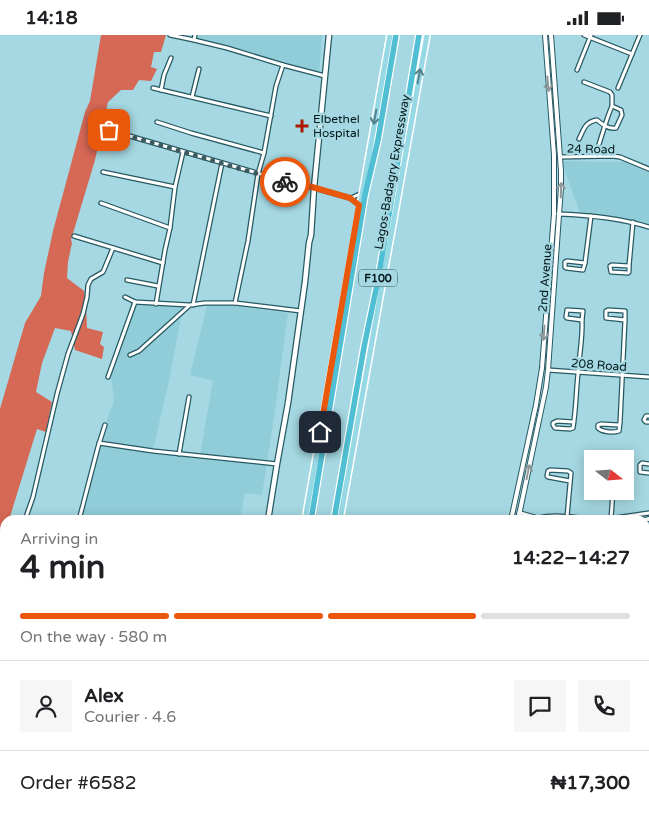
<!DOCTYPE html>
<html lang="en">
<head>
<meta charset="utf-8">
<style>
	body { margin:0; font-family:"Varela Round",sans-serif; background:#f6f6f6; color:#202124; height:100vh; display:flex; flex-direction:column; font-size:19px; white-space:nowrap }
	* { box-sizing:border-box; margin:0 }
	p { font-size:16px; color:#757577 }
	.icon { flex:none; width:28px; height:28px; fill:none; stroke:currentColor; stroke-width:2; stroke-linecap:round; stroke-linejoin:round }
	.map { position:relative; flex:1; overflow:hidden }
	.details { position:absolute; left:0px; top:480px; width:650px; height:311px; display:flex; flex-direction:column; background:#fff; border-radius:15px 15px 0 0; box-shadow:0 2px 12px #0003 }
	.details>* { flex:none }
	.needle { width:32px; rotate:107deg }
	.buttons { position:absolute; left:584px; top:415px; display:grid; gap:10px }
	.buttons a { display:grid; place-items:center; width:50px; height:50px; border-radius:0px; background:#fff; box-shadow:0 2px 12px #0003; font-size:25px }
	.pin { position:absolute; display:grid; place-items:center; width:42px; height:42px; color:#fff; margin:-21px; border-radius:10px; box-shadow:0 2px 8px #0006 }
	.courier { position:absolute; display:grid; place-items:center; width:50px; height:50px; margin:-25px; border:4px solid #ea580c; border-radius:50%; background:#fff; color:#222; box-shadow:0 1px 6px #0007 }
	.overview em { font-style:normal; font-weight:700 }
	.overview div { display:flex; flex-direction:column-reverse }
	.overview { display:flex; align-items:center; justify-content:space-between; height:85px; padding:0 20px }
	h1 { font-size:32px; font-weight:700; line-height:38px }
	.bar { display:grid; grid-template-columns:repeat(4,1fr); gap:8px 5px; align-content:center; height:60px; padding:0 20px }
	.bar i { height:6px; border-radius:4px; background:#e0e0e0 }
	.bar .selected { background:#ea580c }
	.bar p { grid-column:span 4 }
	.line { display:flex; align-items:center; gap:12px; padding:0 20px; border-top:1px solid #e0e0e0 }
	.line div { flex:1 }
	.round { display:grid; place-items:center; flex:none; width:52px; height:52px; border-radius:0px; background:#f6f6f6 }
	.status { display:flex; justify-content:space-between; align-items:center; height:35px; padding:0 25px; background:#fff; direction:ltr }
	.status svg { height:14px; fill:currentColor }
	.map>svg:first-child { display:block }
	.built { fill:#90cdd9 }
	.forest { fill:#d66856 }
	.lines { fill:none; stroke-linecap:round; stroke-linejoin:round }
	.minor-casing { stroke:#275962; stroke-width:5.5 }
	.tertiary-casing { stroke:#275962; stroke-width:6 }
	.secondary-casing { stroke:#275962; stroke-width:7 }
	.primary-casing { stroke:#fff; stroke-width:8 }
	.motorway-casing { stroke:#fff; stroke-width:8 }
	.minor { stroke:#fff; stroke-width:3 }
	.tertiary { stroke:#fff; stroke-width:4 }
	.secondary { stroke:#fff; stroke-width:4.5 }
	.primary { stroke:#96d9e5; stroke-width:5 }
	.motorway { stroke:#50bfd3; stroke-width:5.5 }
	.oneway { stroke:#54828b }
	.oneway2 { stroke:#8e9799 }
	.done { stroke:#3c5b61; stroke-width:5; stroke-dasharray:0 9 }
	.route { stroke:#ea580c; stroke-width:6 }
	.poi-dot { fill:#aa1a05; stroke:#a5d8e2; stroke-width:2 }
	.labels { text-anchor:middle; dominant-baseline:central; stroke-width:5; stroke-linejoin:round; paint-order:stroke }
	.shield { fill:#a5d8e2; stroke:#345257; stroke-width:1 }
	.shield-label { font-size:11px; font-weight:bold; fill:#04181c }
	.poi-label { font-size:12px; fill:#04181c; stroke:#a5d8e2; text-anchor:start }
	.street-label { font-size:12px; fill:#04181c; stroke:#a5d8e2 }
</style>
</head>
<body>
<div class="status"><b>14:18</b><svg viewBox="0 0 49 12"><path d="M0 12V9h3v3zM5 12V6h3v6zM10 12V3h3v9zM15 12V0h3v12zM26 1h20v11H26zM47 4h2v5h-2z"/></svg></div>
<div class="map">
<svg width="649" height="791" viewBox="0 0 649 791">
	<rect width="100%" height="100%" fill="#a5d8e2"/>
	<g class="built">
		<path d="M199,0H322L319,41L228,12L198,4Z"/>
		<path d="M561,126L628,127L649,137V190L580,177Z"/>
		<path d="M132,267L180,272L185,274L182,277L169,346L153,415L200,420L213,346L190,340L207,271L218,269L288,278L274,382L262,460L245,458L240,485H80L98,409L114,366L110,332Z"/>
		<rect x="12" y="786" width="68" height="5"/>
	</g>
	<path class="forest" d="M101,0H166L161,17H154L151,32L157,34L151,46L139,45L133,55H121L108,67L95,125L71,205L72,208L68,227L67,243L84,256L86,270L87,293L103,297L100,309L104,312L102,324L75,315L71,296L55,293L42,328L36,357L52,367L46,397L37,394L9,485H5V498L0,513V374L25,288L41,261L44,238L53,196L85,77L90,66Z"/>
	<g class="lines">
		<g class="minor-casing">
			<g id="minor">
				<path d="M170,0L194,5"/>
				<path d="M195,0L194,5L227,13L283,30L325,41"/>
				<path d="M584,0L632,19"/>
				<path d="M577,35L591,0"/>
				<path d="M584,47L610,57L612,60V71"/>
				<path d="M153,53L271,81"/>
				<path d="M618,53L640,0"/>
				<path d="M161,55L164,40L171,23"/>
				<path d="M192,62L199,34"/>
				<path d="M157,87L191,98L264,118"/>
				<path d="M109,95L285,146L314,153L350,163L359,170"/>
				<path d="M579,104C584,94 585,87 597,85C603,90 608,94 616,93L622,80L621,75L612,71C605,87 601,105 595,121"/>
				<path d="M560,122L612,121L620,122L649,134"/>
				<path d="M103,137L175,152"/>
				<path d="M351,163L362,158"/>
				<path d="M101,168L170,193"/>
				<path d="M558,179C589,180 619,183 649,192"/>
				<path d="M74,201L163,228"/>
				<path d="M567,226L585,228L583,235L566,233L565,232V227Z"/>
				<path d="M585,228L591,181"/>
				<path d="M612,230L629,231V237L628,238L611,237L610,231Z"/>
				<path d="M629,231L633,187"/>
				<path d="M127,245L158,251"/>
				<path d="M125,262L135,267L189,270"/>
				<path d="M235,268L248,206L258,139L264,118L276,51L283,30"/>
				<path d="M156,269L165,215L170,193L175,152L183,117"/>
				<path d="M193,270L222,128"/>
				<path d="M567,275L583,276L582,285L567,283L566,282Z"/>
				<path d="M608,275L625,276V285L606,283V276Z"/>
				<path d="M130,320L139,316L190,270L205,268H235L301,276"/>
				<path d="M548,335L649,342"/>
				<path d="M108,342L135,267"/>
				<path d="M649,381H646L644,385L646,387H649"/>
				<path d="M574,387L557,386L553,388V390L555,393L570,394L573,393C576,375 576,357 578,339C579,321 583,303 582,285"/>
				<path d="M619,390L601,389L598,390V393C602,397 613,398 619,396L620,388L625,285"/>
				<path d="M99,408L153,416L277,429"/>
				<path d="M179,419L189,362"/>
				<path d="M649,429L642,428L640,430V437L649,438"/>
				<path d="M567,482L571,438L568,436L550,435L548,436L547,441L548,442L570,446"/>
				<path d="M538,483C558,478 577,484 598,484C615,484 632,480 649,478"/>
				<path d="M611,484L613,456"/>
				<path d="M25,485L33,462L57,359L68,319L83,279L87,262L88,250L91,244L103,237L113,213"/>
				<path d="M79,485L98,412L105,390"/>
				<path d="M646,493L649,511"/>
				<path d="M0,561L5,545"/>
				<path d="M645,615H649"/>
				<path d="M0,623L5,624"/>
				<path d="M645,685L649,694"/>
				<path d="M645,750L649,773"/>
				<path d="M0,773L5,774"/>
				<path d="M101,786L111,791"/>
				<path d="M509,786L510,791"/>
				<path d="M555,786L556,791"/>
				<path d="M606,786L607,791"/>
				<path d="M464,789V791"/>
				<path d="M11,791V786"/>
				<path d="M113,791L115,786"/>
				<path d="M224,791L225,786"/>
			</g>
		</g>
		<g class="tertiary-casing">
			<g id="tertiary">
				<path d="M519,478L543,485"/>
				<path d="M511,485L536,370L542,333L554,179V120L545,0"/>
				<path d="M518,485L546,352L548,335L561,152V136L551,0"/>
				<path d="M645,485L649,484"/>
				<path d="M420,791L422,786"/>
				<path d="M426,791L428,786"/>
			</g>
		</g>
		<g class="secondary-casing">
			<g id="secondary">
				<path d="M268,485L277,429L288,368L305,247L309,208L311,200L314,153L329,0"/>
				<path d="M167,791L168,786"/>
			</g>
		</g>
		<g class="primary-casing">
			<g id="primary">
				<path d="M305,485L390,0"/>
				<path d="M340,485L427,0"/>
				<path d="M252,791L253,786"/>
				<path d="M287,791L288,786"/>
			</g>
		</g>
		<g class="motorway-casing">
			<g id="motorway">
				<path d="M311,485L365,160L378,105L396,0"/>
				<path d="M334,485L364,312L378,245L419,0"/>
				<path d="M257,791L258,786"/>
				<path d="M280,791L281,786"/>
			</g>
		</g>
		<use href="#minor" class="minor"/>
		<use href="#tertiary" class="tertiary"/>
		<use href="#secondary" class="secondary"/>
		<use href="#primary" class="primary"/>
		<use href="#motorway" class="motorway"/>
	</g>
	<defs><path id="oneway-shaft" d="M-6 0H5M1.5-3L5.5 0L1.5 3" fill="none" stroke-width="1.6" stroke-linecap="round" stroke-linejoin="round" transform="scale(1.25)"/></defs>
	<g class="oneway">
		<use href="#oneway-shaft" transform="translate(419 41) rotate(-80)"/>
		<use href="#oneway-shaft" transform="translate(375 82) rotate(100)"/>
	</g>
	<g class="oneway2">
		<use href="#oneway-shaft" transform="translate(548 49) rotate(85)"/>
		<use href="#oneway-shaft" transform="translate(561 155) rotate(-88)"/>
		<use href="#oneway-shaft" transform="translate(544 298) rotate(94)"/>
		<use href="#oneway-shaft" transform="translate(528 437) rotate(-78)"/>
	</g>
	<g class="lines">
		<path class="done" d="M109,95L285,147"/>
		<path class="route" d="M285,147L312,152L350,163L359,170L320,397"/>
	</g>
	<path class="poi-dot" d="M299.5 83.5h5v5h5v5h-5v5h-5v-5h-5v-5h5z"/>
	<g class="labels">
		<rect class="shield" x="359" y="234.5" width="38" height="17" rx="4"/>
		<g class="shield-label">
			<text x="378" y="243">F100</text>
		</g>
		<g class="poi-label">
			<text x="313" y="84">Elbethel<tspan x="313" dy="14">Hospital</tspan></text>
		</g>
		<g class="street-label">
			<text transform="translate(591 114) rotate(1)">24 Road</text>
			<text transform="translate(392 137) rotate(-80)">Lagos-Badagry Expressway</text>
			<text transform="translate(545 243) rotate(-86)">2nd Avenue</text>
			<text transform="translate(599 330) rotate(4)">208 Road</text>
		</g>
	</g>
</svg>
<div class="buttons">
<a><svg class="needle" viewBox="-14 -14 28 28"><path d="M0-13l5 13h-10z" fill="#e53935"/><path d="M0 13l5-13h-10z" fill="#757577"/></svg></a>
</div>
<div class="pin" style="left:109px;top:95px;background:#ea580c"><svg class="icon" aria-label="bag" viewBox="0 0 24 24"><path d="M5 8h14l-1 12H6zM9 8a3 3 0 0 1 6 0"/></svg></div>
<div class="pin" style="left:320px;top:397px;background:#1f2937"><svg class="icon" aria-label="home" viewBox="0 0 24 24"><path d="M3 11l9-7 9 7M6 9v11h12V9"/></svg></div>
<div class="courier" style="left:285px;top:147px"><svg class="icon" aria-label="bike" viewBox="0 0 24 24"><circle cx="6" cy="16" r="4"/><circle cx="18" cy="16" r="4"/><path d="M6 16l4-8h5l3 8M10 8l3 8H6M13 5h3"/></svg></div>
<section class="details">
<div class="overview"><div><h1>4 min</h1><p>Arriving in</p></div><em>14:22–14:27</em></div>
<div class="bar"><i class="selected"></i><i class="selected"></i><i class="selected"></i><i></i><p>On the way · 580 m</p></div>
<div class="line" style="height:90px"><a class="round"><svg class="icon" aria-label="person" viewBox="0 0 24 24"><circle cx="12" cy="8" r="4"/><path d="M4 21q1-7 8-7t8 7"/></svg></a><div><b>Alex</b><p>Courier · 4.6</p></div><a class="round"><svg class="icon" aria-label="chat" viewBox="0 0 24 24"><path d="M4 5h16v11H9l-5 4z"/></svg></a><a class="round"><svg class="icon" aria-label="phone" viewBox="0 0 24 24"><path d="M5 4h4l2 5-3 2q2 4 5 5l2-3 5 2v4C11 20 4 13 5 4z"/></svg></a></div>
<div class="line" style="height:65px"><div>Order #6582</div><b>₦17,300</b></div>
</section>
</div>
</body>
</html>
